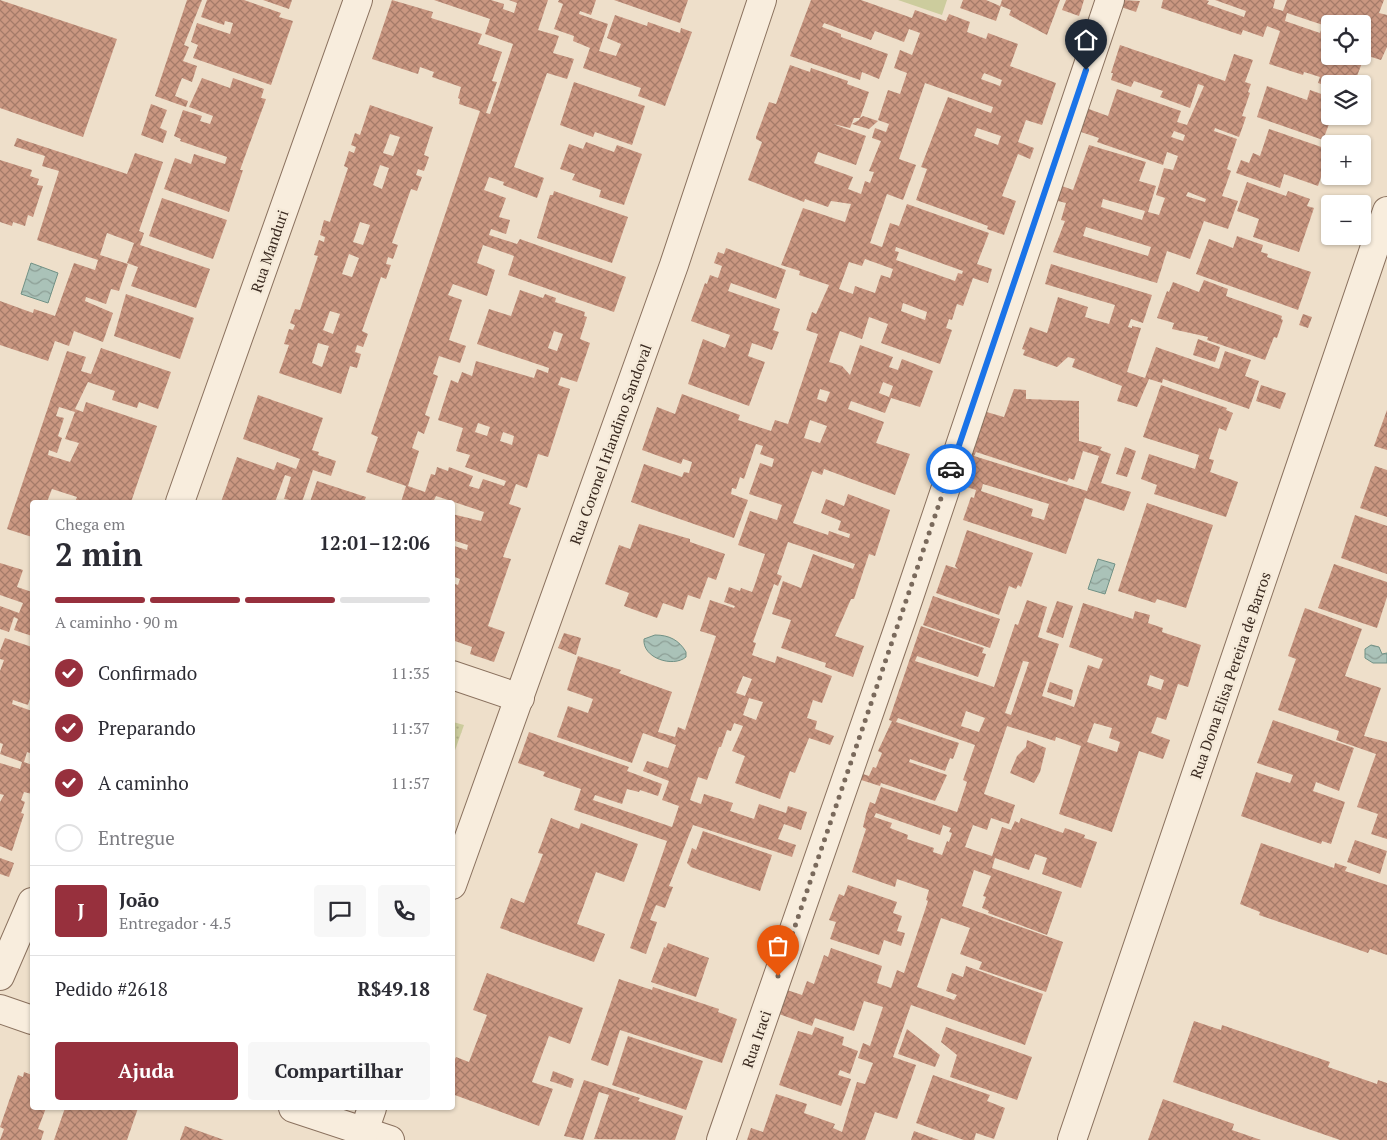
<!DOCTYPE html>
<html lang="pt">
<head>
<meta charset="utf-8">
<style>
	body { margin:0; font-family:"PT Serif",serif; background:#f7f7f7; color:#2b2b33; height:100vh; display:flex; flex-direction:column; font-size:19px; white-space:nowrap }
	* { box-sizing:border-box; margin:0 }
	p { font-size:16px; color:#7c7c81 }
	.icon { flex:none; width:28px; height:28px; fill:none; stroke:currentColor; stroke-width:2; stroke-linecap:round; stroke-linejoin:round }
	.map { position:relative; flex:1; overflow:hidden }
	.side { position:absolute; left:30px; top:500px; width:425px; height:610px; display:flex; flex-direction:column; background:#fff; border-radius:5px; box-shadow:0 1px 4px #0004 }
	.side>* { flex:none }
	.buttons { position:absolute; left:1321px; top:15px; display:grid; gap:10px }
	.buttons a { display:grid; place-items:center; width:50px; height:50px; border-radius:5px; background:#fff; box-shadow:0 1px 4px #0004; font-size:25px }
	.pin { position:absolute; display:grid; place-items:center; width:42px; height:42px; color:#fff; margin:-51px -21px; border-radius:50% 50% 50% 0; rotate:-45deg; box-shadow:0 0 5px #0007 }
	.pin .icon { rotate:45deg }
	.courier { position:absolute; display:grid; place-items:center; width:50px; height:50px; margin:-25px; border:4px solid #1a73e8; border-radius:50%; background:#fff; color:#222; box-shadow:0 1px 6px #0007 }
	.summary em { font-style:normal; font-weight:600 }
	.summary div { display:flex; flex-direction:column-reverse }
	.summary { display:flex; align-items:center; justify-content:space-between; height:85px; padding:0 25px }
	h1 { font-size:32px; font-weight:600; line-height:38px }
	.bar { display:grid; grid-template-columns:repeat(4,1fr); gap:8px 5px; align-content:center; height:60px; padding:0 25px }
	.bar i { height:6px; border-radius:4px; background:#e1e1e2 }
	.bar .on { background:#97303d }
	.bar p { grid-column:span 4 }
	.line { display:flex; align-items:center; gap:12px; padding:0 25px; border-top:1px solid #e1e1e2 }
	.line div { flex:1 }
	.round { display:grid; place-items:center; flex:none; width:52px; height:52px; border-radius:5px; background:#f7f7f7 }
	ol { padding:0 25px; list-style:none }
	li { display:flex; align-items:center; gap:15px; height:55px }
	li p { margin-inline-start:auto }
	li .icon { padding:5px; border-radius:50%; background:#97303d; color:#fff; stroke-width:4 }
	li:last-child { color:#7c7c81 }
	li i { width:28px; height:28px; border:2px solid #e1e1e2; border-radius:50% }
	.primary-button { display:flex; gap:10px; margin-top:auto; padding:10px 25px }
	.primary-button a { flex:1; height:58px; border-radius:5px; background:#97303d; color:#fff; font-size:20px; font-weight:600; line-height:58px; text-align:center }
	.primary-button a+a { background:#f7f7f7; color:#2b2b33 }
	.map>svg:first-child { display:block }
	.grass { fill:url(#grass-dots) }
	.pitch { fill:#cccc9d }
	.water { fill:url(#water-waves); stroke:#719185 }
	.building { fill:url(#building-cross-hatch); fill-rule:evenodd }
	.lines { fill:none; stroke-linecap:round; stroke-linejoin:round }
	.minor-casing { stroke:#8a715e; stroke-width:30 }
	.minor { stroke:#f8eddd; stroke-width:28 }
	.done { stroke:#7a6a5c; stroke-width:5; stroke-dasharray:0 9 }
	.route { stroke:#1a73e8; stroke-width:6 }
	.labels { text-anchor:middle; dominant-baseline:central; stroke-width:5; stroke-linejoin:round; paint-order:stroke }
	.street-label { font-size:15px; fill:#3b2b21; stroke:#f5ead9 }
</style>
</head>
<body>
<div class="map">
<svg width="1387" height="1140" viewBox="0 0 1387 1140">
	<defs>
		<pattern id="grass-dots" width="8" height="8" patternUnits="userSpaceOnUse" patternTransform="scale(1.25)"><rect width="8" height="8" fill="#cccc9d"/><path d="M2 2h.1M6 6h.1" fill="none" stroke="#b0af87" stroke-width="1.8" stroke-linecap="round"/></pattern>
		<pattern id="water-waves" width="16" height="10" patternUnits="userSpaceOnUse" patternTransform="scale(1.25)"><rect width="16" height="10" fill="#aac2b8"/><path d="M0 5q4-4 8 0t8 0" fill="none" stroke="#8c9e95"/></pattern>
		<pattern id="building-cross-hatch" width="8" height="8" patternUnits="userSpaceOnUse" patternTransform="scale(1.25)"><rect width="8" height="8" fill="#ca9781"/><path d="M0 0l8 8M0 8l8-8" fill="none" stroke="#a57b69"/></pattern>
	</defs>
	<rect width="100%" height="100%" fill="#eedfca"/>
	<path class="grass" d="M453,722L464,725L453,756L452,722Z"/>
	<path class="pitch" d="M898,0H947L942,15Z"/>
	<g class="water">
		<path d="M31,263L58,273L48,303L21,294Z"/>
		<path d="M1098,559L1115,564L1105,594L1088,589Z"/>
		<path d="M655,635C669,635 679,640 686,652V657C673,668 642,658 644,639Z"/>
		<path d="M1371,645L1379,647L1382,654L1387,653V663H1373L1365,658V649Z"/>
	</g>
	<g class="building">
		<path d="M0,0L117,39L83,137L0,108Z"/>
		<path d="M187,0H202L184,45L189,47L183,61L197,66L192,82L182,78L175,96L188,101L186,107L155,96Z"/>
		<path d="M207,0H244L281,13L279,17L293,21L271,85L193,58L198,45L191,42L197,23L230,34L233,23L225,21L224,25L201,17Z"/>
		<path d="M263,0H292L289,9Z"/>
		<path d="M392,0L433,12L431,18L482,34L478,44L502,52L492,81L497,82L486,113L490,114L513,44L485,34L490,19L434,0H491L504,4L503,9L514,13L517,3L509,0H548L538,30L559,36L553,53L574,59L567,79L547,73L514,167L544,178L537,198L503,185L504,182L489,177L484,190L506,198L499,217L510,220L506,234L491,229L489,235L517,244L520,239L626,277L614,312L508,275L514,256L483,245L477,263L495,270L487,296L453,284L448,295L462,300L449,340L466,346L460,363L439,356L433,374L438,376L425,415L430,417L424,434L418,431L412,448L419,451L408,486L425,492L431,474L435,475L437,467L448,471L449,467L473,476L469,486L479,489L483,479L504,486L506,481L465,467L470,455L456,451L463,428L438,420L451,380L458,383L462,372L472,376L476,361L534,378L537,369L548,373L549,368L477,344L489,309L511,316L520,290L543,298L545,294L556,298L555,302L585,312L584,316L587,317L580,339L590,343L577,382L561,377L558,385L570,389L548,457L538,454L527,488L516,484L509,504L521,508L503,557L511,559L488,626L505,632L494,662L470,654L472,647L452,640V583L458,585L460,579L452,576V547L454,546L467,550L468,545L452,540V514L481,521L484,512L436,496L433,502H401L406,486L366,472L378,437L371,434L480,111L459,104L460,99L458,98L461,87L432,77L434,72L420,67L418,74L372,59ZM554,331L563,334L557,351L548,348ZM478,423L490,427L487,436L475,432ZM503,432L514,436L512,445L500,441Z"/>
		<path d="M559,0H596L591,15L580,11L579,14L608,24L599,51L616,56L621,44L607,38L615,15L647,26L648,22L680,33L681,28L692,32L665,106L638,96L641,88L583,68L590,48L573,41L574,36L554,29L563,4L558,2Z"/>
		<path d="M614,0H688L680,23Z"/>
		<path d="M811,0H861L912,18L915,10L946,21L949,14L970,22L967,32L986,39L988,33L1018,44L1010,66L1056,83L1042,125L1026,120L1018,142L1034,148L1030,159L1018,154L1002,196L1016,201L1004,235L987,229L988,226L916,200L927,169L921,167L948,97L991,113L993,107L925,83L899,159L916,165L903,200L887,194L870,243L882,247L890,223L899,226L907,204L989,233L977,264L992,269L988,283L973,278L963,306L957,304L952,320L949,319L946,328L952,330L940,364L881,343L888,324L869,317L862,339L840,331L829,362L842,366L850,375L860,345L893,357L889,367L898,370L902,359L933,371L920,407L891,398L885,413L851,401L848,409L884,422L876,443L910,454L895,495L824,469L822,475L812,471L793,523L828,535L829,531L849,538L850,534L838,530L841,521L821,513L826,499L844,506L848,494L890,510L875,556L869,554L854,599H851L835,636L864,646L853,677L825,667L826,663L781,648L791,620L772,614L783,581L801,588L813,554L853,569L855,564L788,542L777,574L782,576L778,586L774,584L753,642L756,643L752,655L775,663L777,656L832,676L822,703L813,700L807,718L817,721L815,729L834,736L830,745L809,738L795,773L790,771L780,799L735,783L745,756L732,751L743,726L734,723L731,731L727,730L721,747H719L707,780L698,777L690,800L701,804L704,794L733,803L730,811L754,819L759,804L786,813L788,806L807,812L801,830L784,824L778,839L796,845L792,857L693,825L669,886L673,887L665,908L656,905L650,920L657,922L646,954L630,948L667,841L574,810L581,789L543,776L545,772L518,763L529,732L629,767L627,771L662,784L658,796L640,790L639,792L627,789L622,804L595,795L593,800L672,827L679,806L662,800L669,781L643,771L647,761L668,768L676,745L643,733L632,763L557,737L568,706L588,713L593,699L567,690L578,656L621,670L619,673L672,692L658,732L675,737L678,727L685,730L716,636L700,631L710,600L734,608L735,606L724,602L729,587L740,591L741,588L752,592L754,587L765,554L738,545L750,511L777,520L782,505L749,494L760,463L772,467L774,459L760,454L763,446L756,444L744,479L740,477L736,489L732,488L731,494L748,500L734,538L631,502L644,464L682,477L684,472L689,473L692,462L683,459L681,464L642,450L657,407L675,414L682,394L740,415L738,420L771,431L775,420L788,424L818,334L806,330L812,312L816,314L829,285L799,275L800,271L781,265L803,208L845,222L851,204L831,201L828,207L805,199L804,202L748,180L762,142L756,139V137L769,102L776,104L790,65L810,72L811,68L848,81L847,84L869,92L860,118L863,116L878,121L869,129L852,124L859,120L860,118H854L850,128L833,124L866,136L856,165L818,152L814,163L853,177L848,189L861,194L865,181L870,183L874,172L869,171L881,141L872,138L875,128L886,132L889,124L878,120L888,90L900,94L907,73L894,68L900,50L912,55L920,33L909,29L904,42L875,31L871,40L824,23L822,27L841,34V37L888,54L879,79L862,72L860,80L790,56ZM984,73L1002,80L1000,86L981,79ZM977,128L1001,136L998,145L974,136ZM896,247L963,271L962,274L958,273L955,281L896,260L899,252L895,251ZM865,259L893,269L890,278L881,275L875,293L855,286L853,294L839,289L849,262L862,266ZM903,303L927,312L925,320L901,311ZM883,382L893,386L889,397L879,393ZM820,389L830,392L826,402L817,399ZM810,420L827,426L820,443L804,438ZM743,676L752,679L745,696L736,693ZM749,698L763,702L756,720L743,715Z"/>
		<path d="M963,0H986L1000,6L1002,0H1060L1047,35L1009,15L1011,10L1001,6L996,21L960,8Z"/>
		<path d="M1066,0H1084L1079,16L1062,10Z"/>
		<path d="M1123,0L1140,1L1136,12L1121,7Z"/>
		<path d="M1163,0H1206L1209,1L1207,4L1244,17L1246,11L1215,0H1275L1273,8L1283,11L1287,0H1384L1379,13L1387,15V47L1381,60L1365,55L1354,84H1330V87L1318,83L1320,77L1304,72L1303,75L1269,64L1280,31L1267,26L1263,37L1243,30L1241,35L1161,8ZM1287,13L1323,25L1320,33L1285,21ZM1330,24H1362V56H1330Z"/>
		<path d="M1120,45L1225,81L1234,54L1253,60L1245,82L1251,84L1248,92L1250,93L1242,116L1246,117L1239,137L1215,128L1214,131L1237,139L1227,169L1231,171L1222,196L1238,201L1228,229L1204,221L1190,259L1167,251L1157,283L1053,252L1065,221L1061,220L1066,203L1054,200L1059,185L1073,190L1089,145L1146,162L1139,181L1156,186L1148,212L1159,215L1165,198L1156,195L1164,168L1173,170L1178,156L1167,152L1163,165L1097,142L1099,138L1078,131L1086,108L1108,116L1117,89L1181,111L1177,122L1187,125L1204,86L1198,84L1190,108L1160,97L1163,91L1134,81L1131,87L1111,80L1113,73H1111ZM1174,131L1185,135L1183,141L1171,137ZM1188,192L1206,199L1205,202L1186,196ZM1103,199L1145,211L1142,220L1101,207ZM1086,227L1151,247L1148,256L1083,236Z"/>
		<path d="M202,78L230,88L233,78L264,89L261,98L266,99L240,170H243L229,212L164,189L175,158L191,164L194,154L225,164L227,157L180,141L181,139L174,136L183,110L202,116L200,121L210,124L213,116L189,107Z"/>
		<path d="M574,82L645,106L632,145L595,132L593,137L560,125Z"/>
		<path d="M1267,86L1307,100L1310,90L1330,97V116H1332L1323,140L1257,117Z"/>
		<path d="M1362,98L1367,99L1363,110H1362Z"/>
		<path d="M151,104L167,110L160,128L167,131L163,143L141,135Z"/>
		<path d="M370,105L433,127L424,155L429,157L424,171L418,169L416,175L422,177L417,191L411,189L392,243L398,245L393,259L388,257L386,264L391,265L386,279L381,277L362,331L368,334L363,347L357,345L355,352L361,354L357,368L350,366L341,394L279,373L289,345L284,344L289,329L293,330L295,325L290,323L295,309L300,310L318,256L314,255L319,240L324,242L325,237L320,235L324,220L330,222L348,168L344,166L349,151L354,153L356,147L351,145L355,133L360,135ZM390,134L400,137L393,156L383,153ZM380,165L389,168L382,189L373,185ZM360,222L370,225L363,245L353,242ZM349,254L359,258L352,277L342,274ZM330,311L340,314L333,334L323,330ZM318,343L329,346L322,367L312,363Z"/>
		<path d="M1347,116H1360L1359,121Z"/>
		<path d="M1269,129L1330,150L1318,186L1284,174L1280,188L1236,173L1241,160L1249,163L1253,153L1260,156Z"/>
		<path d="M17,138L127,174L135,153L163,162L139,231L144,233L140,245L210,269L196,308L131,286L138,267L127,263L134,243L107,233L100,255L128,264L119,291L111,289L106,304L86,297L85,301L113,313L103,342L74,331L69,346L55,341L48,361L0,345V301L33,313L34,309L55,316L74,263L95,270L98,260L37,240L59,171L42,166L45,156L14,146Z"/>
		<path d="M586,142L614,152L617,145L642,154L624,205L599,197L601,190L572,180L575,174L560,169L569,144L583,149Z"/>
		<path d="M0,160L32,170L30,176L39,179L37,185L43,186L33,217L28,215L25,226L13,222L12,226L0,222Z"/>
		<path d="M1247,182L1286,196L1288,191L1310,199L1307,206L1314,208L1299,252L1253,237L1259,219L1237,211Z"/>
		<path d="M554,191L628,217L612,263L537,238L550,195H553Z"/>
		<path d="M162,198L227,220L213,259L149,236Z"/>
		<path d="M1237,236L1263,245L1261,252L1268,254L1267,257L1311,272L1298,310L1196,274L1209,239L1233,248Z"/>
		<path d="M726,248L786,270L776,299L731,283L728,291L780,309L773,330L779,332L772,350L752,343L748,356L765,362L749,406L688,384L703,339L725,348L730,335L691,321L705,283L707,284L710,275L718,278L722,266L714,263L718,252L724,254Z"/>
		<path d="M1051,264L1152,295L1143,323L1131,319L1128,327L1132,328V326L1141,328L1127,372L1145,378L1156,347L1219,369L1225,351L1251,360L1245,376L1259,381L1249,409L1163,379L1162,383L1149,379L1137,407L1117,401L1122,386L1072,367L1075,359L1068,357L1057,367L1023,355L1025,350L1022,349L1030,327L1047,333L1058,297L1088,307L1085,317L1109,324L1115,305L1045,284Z"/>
		<path d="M1204,280L1228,289L1226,296L1282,316L1281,319L1283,320L1277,338L1274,337L1265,360L1207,340L1208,337L1172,329L1174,323L1157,318L1167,291L1169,292L1173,282L1199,292Z"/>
		<path d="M126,294L194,318L180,359L114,336Z"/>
		<path d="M1303,314L1312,317L1308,328L1299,325Z"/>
		<path d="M1198,339L1220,347L1215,362L1193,355Z"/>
		<path d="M101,348L171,372L158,409L139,402L137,408L112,400L115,391L88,382L75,409L83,412L86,402L157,426L131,502H75L77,497L52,489L47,502H32V537L7,529L67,351L86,357L81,371L91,374ZM59,407L75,412L65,439L79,443L70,462L48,455L49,450L57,453L62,438L58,436L64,418L56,416Z"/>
		<path d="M1161,385L1227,408L1226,410L1233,413L1226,431L1219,428L1209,459L1214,460L1210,472L1238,482L1226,517L1154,494L1157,485L1141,479L1149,454L1195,469L1199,455L1143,437Z"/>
		<path d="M1261,385L1286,393L1280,409L1256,401Z"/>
		<path d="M1014,389L1026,390V399L1079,401V441L1102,447L1100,450L1111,454L1101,483L1131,492L1124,511L1085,498L1066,554L963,520L971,497L974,498L976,490L958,484L983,411L1004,417ZM1083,451L1099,456L1087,491L974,456L976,452L1067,482L1069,478L1074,480ZM983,484L1049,504L1044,520L1031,516L1033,509L981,491Z"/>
		<path d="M258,395L323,418L312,450L319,452L318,455L336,461L331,476L313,470L302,502L284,499L291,477L285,475L275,502H221L237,457L274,470L277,462L296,469L300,459L243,439Z"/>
		<path d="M1387,410V450L1374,446Z"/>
		<path d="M1125,447L1136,451L1127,477L1116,474Z"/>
		<path d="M1375,466L1387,470V517L1360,508Z"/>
		<path d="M317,481L366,497L364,502H310Z"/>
		<path d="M1147,503L1213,525L1186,608L1157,599L1155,603L1118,591Z"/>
		<path d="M1355,515L1387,526V574L1341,558Z"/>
		<path d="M639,524L690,539V542L725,554L716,580L708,577L700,599L688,595L683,610L663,603L657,618L624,606L629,593L605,584L619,545L630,549Z"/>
		<path d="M967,530L1033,553L1021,587L1018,585L1016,589L1009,586L999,615L936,593L946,565L958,569L955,566Z"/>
		<path d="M0,563L23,570L17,587L32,592V636L14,630L18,619L14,617L9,632L0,629V606L19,613L23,603L0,595Z"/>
		<path d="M1334,564L1387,582V597L1377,628L1318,608Z"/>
		<path d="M933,596L1000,619L990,648L923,625Z"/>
		<path d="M1027,600L1047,607L1038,637L1059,644L1042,696L1074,707L1088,665L1099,669L1103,659L1069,647L1083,603L1133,619L1135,611L1150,615L1148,623L1163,628L1162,632L1201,645L1188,687L1178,684L1166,720L1157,717L1151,733L1170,740L1163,759L1139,751L1112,832L1059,814L1081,746L1056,737L1055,741L1007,726L984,794L1015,805L1009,824L991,818L987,830L973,825L965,847L992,856L1002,827L1011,830L1015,821L1019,823L1021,818L1063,833L1065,828L1085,835L1084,838L1097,842L1081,888L1042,874L1047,858L1035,854L1029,870L995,858L992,868L1062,892L1047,935L988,913L989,911L982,908L986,897L983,896L991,876L974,870L962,906L1063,942L1046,992L979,969L982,962L960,954L970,928L941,918L917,987L954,1000L957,995L946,991L952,973L963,977L966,966L1043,994L1025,1045L911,1005L893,1057L916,1065L897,1119L875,1112L865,1140H747L751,1128L763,1132L776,1094L807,1104L804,1113L835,1124L833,1128L842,1132L857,1082L865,1084L873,1063L858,1058L863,1043L870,1046L883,1007L864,1001L854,1031L815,1018L812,1026L779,1014L787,990L802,995L807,981L814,984L824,955L828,957L831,948L882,966L877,983L891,988L897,970L904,973L928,901L926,900L929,890L897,879L895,887L852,872L866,829L863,827L866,814L870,802L875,804L881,787L957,812L967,782L963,780L975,745L898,718L896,722L959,743L953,759L950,758L945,771L910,759L909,762L947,775L935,801L881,783L880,786L858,779L860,773L869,776L873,767L876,768L882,753L878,751L892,721L889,720L921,626L984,648L982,653L986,654L978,677L917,656L915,661L994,687L1015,624L1018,625ZM1023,661L1029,662L1011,715L1005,713ZM1150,675L1164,680L1161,690L1147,685ZM966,711L985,718L979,732L961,726ZM1094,723L1112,728L1109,738L1120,742L1117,752L1087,742ZM876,813L940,835L943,825L951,828L949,832L952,833L949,842L947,841L942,855L933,852L934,848L907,839L908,835L890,828L892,823L874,817Z"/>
		<path d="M1057,601L1073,606L1063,638L1046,632Z"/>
		<path d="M1305,608L1362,629L1345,676L1381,688L1364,736L1387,742V839L1371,834L1378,814L1357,807L1376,754L1336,740L1339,731L1278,710L1296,659L1288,656Z"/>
		<path d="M564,633L581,638L576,655L558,648Z"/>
		<path d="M5,638L32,647V696L31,695L28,705L13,700L12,704L32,711V754L27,752L24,762L32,765V794L24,792L21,800L25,802L21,813L24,814L12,851L0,846V802L4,795L0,794V763L20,769L22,762L0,754L3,744L0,743V671L4,660L0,659V651Z"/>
		<path d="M1050,682L1073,690L1071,700L1047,692Z"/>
		<path d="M1273,720L1354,748L1339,791L1316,782L1313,791L1345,802L1331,844L1322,841L1321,844L1241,816L1256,772L1290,783L1293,775L1257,763Z"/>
		<path d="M1027,740L1046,748L1040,772L1034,783L1010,773L1017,756L1026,747Z"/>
		<path d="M551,818L579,829L581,823L638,844L624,882L596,872L577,924L605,934L594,962L500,928L511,898L524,903L543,854L538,853Z"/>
		<path d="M703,831L772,855L760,891L691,867L687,863L692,848L696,850Z"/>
		<path d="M1355,840L1387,851L1380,874L1347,862Z"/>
		<path d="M1261,843L1334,868L1335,863L1347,867L1345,871L1387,885V955L1370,949L1368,953L1259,915L1260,912L1240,904Z"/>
		<path d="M0,858L14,863L9,877L0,874Z"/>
		<path d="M848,885L897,902L893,913L902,916L897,931L905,933L901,946L884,940L879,955L830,939L836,922L829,920L839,894L844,896Z"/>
		<path d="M668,943L709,958L696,997L651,982L664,947L666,948Z"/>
		<path d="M487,973L583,1008L570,1044L549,1036L532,1082L553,1089L539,1126L452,1094V1065L456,1057L469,1062L487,1015L473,1010Z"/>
		<path d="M619,979L652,990L653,987L719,1009L718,1012L737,1019L722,1063L620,1030L608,1066L591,1060Z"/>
		<path d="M1194,1021L1221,1030L1222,1025L1330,1062L1328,1067L1377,1084L1378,1080L1387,1083V1140H1340L1173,1082Z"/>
		<path d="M815,1027L844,1037L842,1045L858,1051L850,1074L840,1070L838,1075L851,1079L841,1106L779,1085L798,1031L812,1035Z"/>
		<path d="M946,1027L1032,1057L1017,1100L950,1077L957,1055L941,1042Z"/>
		<path d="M907,1029L940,1055L935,1067L898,1054Z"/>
		<path d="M628,1036L703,1061L686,1110L612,1085Z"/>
		<path d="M553,1071L574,1079L571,1088L550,1081Z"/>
		<path d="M24,1072L32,1075V1108H46L38,1129L44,1131L41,1140H0L4,1129L0,1127L18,1075L23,1077Z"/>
		<path d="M933,1075L990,1095L987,1101L1005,1108L994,1139L976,1133L974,1140H964L916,1123Z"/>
		<path d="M584,1080L640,1098L638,1101L683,1116L675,1140L594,1139L609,1095L599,1092L583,1140L564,1136Z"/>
		<path d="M1163,1099L1234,1124L1232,1130L1261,1140H1148Z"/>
		<path d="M65,1108H138L127,1140H54Z"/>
		<path d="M185,1126L224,1140H180Z"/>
		<path d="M914,1131L939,1140H911Z"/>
	</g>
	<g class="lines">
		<g class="minor-casing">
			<g id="minor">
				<path d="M180,502L358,0"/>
				<path d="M452,675L520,698"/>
				<path d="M452,885L674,265L762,0"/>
				<path d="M0,976L32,902"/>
				<path d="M0,1009L32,1020"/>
				<path d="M293,1108L390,1140"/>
				<path d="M361,1140L372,1108"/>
				<path d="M721,1140L902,618L1110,0"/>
				<path d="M1072,1140L1387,211"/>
			</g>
		</g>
		<use href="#minor" class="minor"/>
	</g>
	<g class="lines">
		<path class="done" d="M778,976L951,469"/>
		<path class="route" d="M951,469L1086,70"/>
	</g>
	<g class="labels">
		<g class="street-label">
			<text transform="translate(269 251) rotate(-71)">Rua Manduri</text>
			<text transform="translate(610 444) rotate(-70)">Rua Coronel Irlandino Sandoval</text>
			<text transform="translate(1230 675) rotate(-71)">Rua Dona Elisa Pereira de Barros</text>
			<text transform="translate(756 1039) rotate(-71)">Rua Iraci</text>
		</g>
	</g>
</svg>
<div class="buttons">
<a><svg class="icon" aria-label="locate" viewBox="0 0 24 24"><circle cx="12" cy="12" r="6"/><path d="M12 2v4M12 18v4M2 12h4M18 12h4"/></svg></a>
<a><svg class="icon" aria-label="layers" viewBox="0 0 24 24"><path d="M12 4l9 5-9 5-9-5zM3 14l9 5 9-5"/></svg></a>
<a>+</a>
<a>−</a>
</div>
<div class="pin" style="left:778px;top:976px;background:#ea580c"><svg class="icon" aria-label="bag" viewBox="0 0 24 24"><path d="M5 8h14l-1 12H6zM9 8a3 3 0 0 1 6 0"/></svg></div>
<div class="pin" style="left:1086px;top:70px;background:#1f2937"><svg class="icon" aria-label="home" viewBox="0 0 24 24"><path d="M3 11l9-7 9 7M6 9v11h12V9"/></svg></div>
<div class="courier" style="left:951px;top:469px"><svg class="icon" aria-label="car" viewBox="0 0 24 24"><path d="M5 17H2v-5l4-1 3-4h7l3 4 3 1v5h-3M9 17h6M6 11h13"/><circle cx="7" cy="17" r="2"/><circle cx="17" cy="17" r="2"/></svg></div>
<section class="side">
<div class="summary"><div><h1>2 min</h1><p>Chega em</p></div><em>12:01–12:06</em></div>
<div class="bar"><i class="on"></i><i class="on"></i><i class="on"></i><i></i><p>A caminho · 90 m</p></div>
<ol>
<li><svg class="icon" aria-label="check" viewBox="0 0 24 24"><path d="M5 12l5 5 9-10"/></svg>Confirmado<p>11:35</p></li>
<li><svg class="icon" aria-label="check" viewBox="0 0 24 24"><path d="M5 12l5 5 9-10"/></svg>Preparando<p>11:37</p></li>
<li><svg class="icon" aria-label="check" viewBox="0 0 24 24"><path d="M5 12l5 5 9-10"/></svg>A caminho<p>11:57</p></li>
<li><i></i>Entregue</li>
</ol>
<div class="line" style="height:90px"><b class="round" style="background:#97303d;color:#fff">J</b><div><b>João</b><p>Entregador · 4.5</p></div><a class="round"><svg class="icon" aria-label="chat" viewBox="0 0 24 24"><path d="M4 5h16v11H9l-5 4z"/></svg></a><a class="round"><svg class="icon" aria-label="phone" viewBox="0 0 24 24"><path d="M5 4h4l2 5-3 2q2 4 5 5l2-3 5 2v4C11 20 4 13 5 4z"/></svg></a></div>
<div class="line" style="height:65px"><div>Pedido #2618</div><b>R$49.18</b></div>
<div class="primary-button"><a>Ajuda</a><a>Compartilhar</a></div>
</section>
</div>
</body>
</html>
